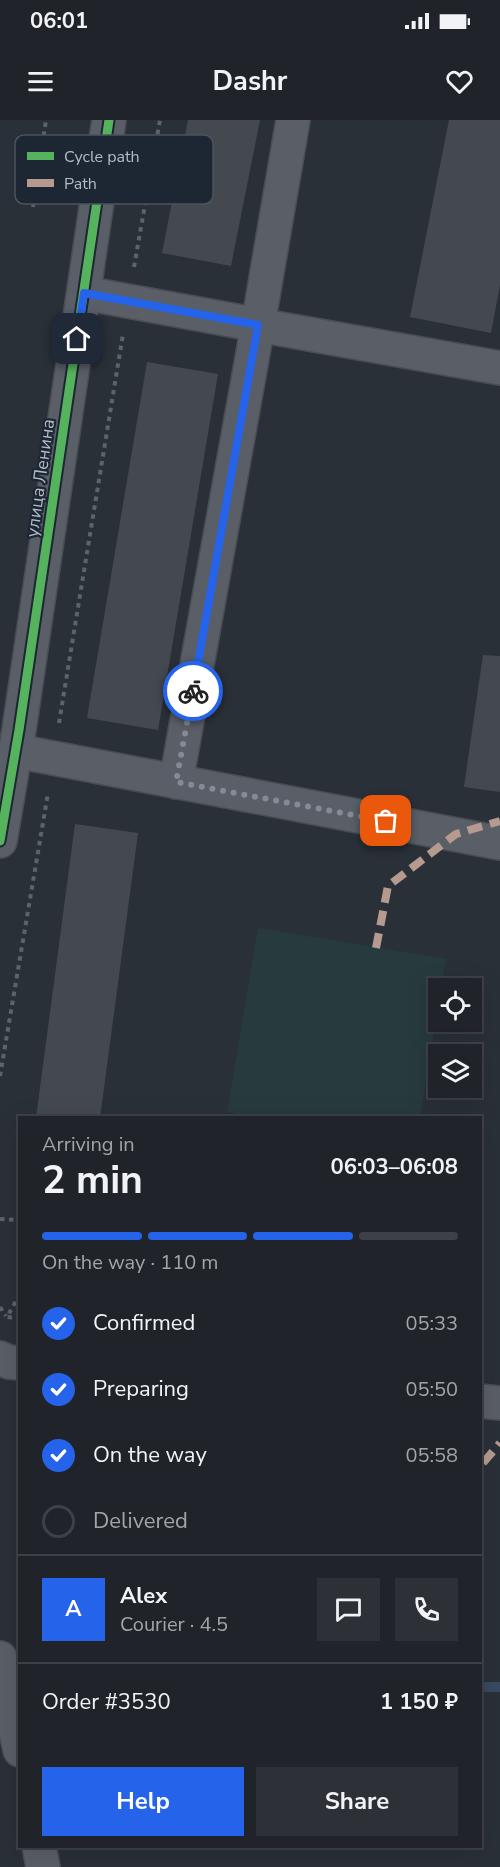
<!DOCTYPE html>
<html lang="en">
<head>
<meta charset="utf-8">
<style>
	body { margin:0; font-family:"Nunito Sans",sans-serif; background:#2d3036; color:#f1f3f6; height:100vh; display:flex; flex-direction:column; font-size:22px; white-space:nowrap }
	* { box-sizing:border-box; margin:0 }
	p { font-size:20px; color:#a2a4a8 }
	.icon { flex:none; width:33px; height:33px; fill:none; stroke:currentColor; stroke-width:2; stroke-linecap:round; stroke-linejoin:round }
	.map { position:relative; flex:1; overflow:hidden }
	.side { position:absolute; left:18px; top:996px; width:464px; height:732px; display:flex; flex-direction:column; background:#20242a; border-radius:0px; box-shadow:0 6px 24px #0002,0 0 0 2px #3d4147 }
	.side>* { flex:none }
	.controls { position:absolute; left:428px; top:858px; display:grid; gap:12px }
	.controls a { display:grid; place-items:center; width:54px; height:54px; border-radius:0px; background:#20242a; box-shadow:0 6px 24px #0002,0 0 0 2px #3d4147; font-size:30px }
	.pin { position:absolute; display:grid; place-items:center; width:51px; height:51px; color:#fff; margin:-26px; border-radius:12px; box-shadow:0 3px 9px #0006 }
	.courier { position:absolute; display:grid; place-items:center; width:60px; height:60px; margin:-30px; border:4px solid #2563eb; border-radius:50%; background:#fff; color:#222; box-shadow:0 2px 8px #0007 }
	.summary em { font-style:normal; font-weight:700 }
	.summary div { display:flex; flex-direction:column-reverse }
	.summary { display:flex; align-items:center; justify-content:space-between; height:102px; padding:0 24px }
	h1 { font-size:39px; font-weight:700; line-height:45px }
	.bar { display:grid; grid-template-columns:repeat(4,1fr); gap:9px 6px; align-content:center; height:72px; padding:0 24px }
	.bar i { height:8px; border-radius:4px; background:#3d4147 }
	.bar .active { background:#2563eb }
	.bar p { grid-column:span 4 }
	.line { display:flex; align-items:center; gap:15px; padding:0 24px; border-top:2px solid #3d4147 }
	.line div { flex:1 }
	.round { display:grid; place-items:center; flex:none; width:63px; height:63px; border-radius:0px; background:#2d3036 }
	ol { padding:0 24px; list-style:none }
	li { display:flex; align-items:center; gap:18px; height:66px }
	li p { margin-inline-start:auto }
	li .icon { padding:6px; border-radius:50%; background:#2563eb; color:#fff; stroke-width:4 }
	li:last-child { color:#a2a4a8 }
	li i { width:33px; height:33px; border:3px solid #3d4147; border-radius:50% }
	.primary-button { display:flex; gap:12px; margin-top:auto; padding:12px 24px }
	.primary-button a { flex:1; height:69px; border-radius:0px; background:#2563eb; color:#fff; font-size:24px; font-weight:700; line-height:69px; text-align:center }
	.primary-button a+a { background:#2d3036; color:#f1f3f6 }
	.status { display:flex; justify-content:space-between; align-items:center; height:42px; padding:0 30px; background:#20242a; direction:ltr }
	.status svg { height:16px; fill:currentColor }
	header { display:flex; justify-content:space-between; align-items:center; height:78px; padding:0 24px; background:#20242a; font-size:27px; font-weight:700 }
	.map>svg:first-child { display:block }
	.green { fill:#273a3e }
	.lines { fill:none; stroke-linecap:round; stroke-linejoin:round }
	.stream { stroke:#384963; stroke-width:10 }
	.building { fill:#444950 }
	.minor-casing { stroke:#484c53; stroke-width:36 }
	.path { stroke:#5d636a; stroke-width:4; stroke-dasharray:4.5 4.5; stroke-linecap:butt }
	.minor { stroke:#5a5e66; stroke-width:33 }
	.quiet { stroke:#b69a8f; stroke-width:8; stroke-dasharray:15 8; stroke-linecap:butt }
	.cycleway-casing { stroke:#1d2633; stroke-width:13 }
	.cycleway { stroke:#56b35d; stroke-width:9 }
	.done { stroke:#848b96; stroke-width:6; stroke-dasharray:0 10.8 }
	.route { stroke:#2563eb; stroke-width:8 }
	.labels { text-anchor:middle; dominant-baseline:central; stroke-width:4.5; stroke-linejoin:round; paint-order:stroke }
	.street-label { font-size:18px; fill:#b4bcc9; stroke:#1d2633 }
	.key { fill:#1d2633; stroke:#4a5360; stroke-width:1.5 }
	.key-label { font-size:16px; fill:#b4bcc9 }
</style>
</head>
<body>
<div class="status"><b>06:01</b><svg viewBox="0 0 49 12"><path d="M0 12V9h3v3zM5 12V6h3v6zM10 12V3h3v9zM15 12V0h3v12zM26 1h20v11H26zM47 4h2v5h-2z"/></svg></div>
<header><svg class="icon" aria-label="menu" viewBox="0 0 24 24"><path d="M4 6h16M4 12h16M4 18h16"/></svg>Dashr<svg class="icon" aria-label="heart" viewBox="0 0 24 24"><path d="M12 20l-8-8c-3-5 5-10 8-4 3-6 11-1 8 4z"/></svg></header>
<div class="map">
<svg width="500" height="1747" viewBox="0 0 500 1747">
	<rect width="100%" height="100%" fill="#2a3038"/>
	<path class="green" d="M258,808L446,839L441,868H438V887L420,997L262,998L227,992Z"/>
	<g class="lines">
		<path class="stream" d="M480,1567H500"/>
	</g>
	<g class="building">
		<path d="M188,0H260L231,146L162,133Z"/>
		<path d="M449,0H500V165L491,213L410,197Z"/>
		<path d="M147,242L218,254L158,610L87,598Z"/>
		<path d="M483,535L500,536V672L464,667Z"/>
		<path d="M75,704L138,713L100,998H36Z"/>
	</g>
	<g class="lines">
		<g class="minor-casing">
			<g id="minor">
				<path d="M84,173L258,205L293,0"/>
				<path d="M16,631L500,723"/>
				<path d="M176,662L258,205L500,248"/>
				<path d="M0,721L19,610L109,0"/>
				<path d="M0,1238L9,1242L20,1243"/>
				<path d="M480,1281L500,1283"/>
				<path d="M0,1538L20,1630"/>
				<path d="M39,1726L43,1747"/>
			</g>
		</g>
		<g class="path">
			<path d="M33,87L46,0"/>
			<path d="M134,147L160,0"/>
			<path d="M59,603L123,214"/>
			<path d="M0,956L48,673"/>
			<path d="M0,1099L20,1100"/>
			<path d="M20,1174L7,1197L20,1199"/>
			<path d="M0,1187L6,1196"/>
		</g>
		<use href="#minor" class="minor"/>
		<g class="quiet">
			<path d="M376,828L388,766L456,714L500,701"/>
			<path d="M483,1343L500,1323"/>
		</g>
		<g class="cycleway-casing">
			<path id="cycleway" d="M0,721L19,610L109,0"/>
		</g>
		<use href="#cycleway" class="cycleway"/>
	</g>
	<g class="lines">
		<path class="done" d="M193,571L176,662L386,701"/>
		<path class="route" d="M77,219L84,173L258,205L193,571"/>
	</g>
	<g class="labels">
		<g class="street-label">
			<text transform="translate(40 358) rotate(-82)">улица Ленина</text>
		</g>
	</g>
	<rect x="15" y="15" width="198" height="69" rx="9" class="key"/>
	<rect x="27" y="32" width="27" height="8" fill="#56b35d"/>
	<rect x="27" y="59" width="27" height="8" fill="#b69a8f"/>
	<g class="key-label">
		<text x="64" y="42">Cycle path</text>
		<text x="64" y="69">Path</text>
	</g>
</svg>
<div class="controls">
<a><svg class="icon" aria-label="locate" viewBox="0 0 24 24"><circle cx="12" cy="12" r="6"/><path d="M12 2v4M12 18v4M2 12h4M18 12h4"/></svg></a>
<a><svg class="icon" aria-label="layers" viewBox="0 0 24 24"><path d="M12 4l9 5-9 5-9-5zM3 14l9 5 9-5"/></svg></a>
</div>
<div class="pin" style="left:386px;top:701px;background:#ea580c"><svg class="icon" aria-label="bag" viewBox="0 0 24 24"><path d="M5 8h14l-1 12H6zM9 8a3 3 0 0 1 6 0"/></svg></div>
<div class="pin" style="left:77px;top:219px;background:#1f2937"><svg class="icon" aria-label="home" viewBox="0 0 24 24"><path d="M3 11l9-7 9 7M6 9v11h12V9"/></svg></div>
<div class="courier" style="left:193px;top:571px"><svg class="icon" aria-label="bike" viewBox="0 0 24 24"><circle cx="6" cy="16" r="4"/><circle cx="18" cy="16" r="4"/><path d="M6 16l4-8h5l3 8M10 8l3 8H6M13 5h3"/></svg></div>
<section class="side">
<div class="summary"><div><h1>2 min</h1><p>Arriving in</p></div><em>06:03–06:08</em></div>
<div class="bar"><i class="active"></i><i class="active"></i><i class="active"></i><i></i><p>On the way · 110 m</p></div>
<ol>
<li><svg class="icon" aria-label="check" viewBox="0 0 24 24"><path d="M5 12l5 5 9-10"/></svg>Confirmed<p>05:33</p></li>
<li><svg class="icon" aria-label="check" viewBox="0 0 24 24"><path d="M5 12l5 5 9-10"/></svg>Preparing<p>05:50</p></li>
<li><svg class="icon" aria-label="check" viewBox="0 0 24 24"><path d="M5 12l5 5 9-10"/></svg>On the way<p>05:58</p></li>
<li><i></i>Delivered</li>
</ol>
<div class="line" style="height:108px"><b class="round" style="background:#2563eb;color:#fff">A</b><div><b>Alex</b><p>Courier · 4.5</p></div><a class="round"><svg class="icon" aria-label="chat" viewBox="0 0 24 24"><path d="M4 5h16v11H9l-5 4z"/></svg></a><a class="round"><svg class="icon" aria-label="phone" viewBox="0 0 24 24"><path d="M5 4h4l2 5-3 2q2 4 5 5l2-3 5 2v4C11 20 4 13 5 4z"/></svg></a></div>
<div class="line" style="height:78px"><div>Order #3530</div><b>1 150 ₽</b></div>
<div class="primary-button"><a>Help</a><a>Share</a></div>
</section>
</div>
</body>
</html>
